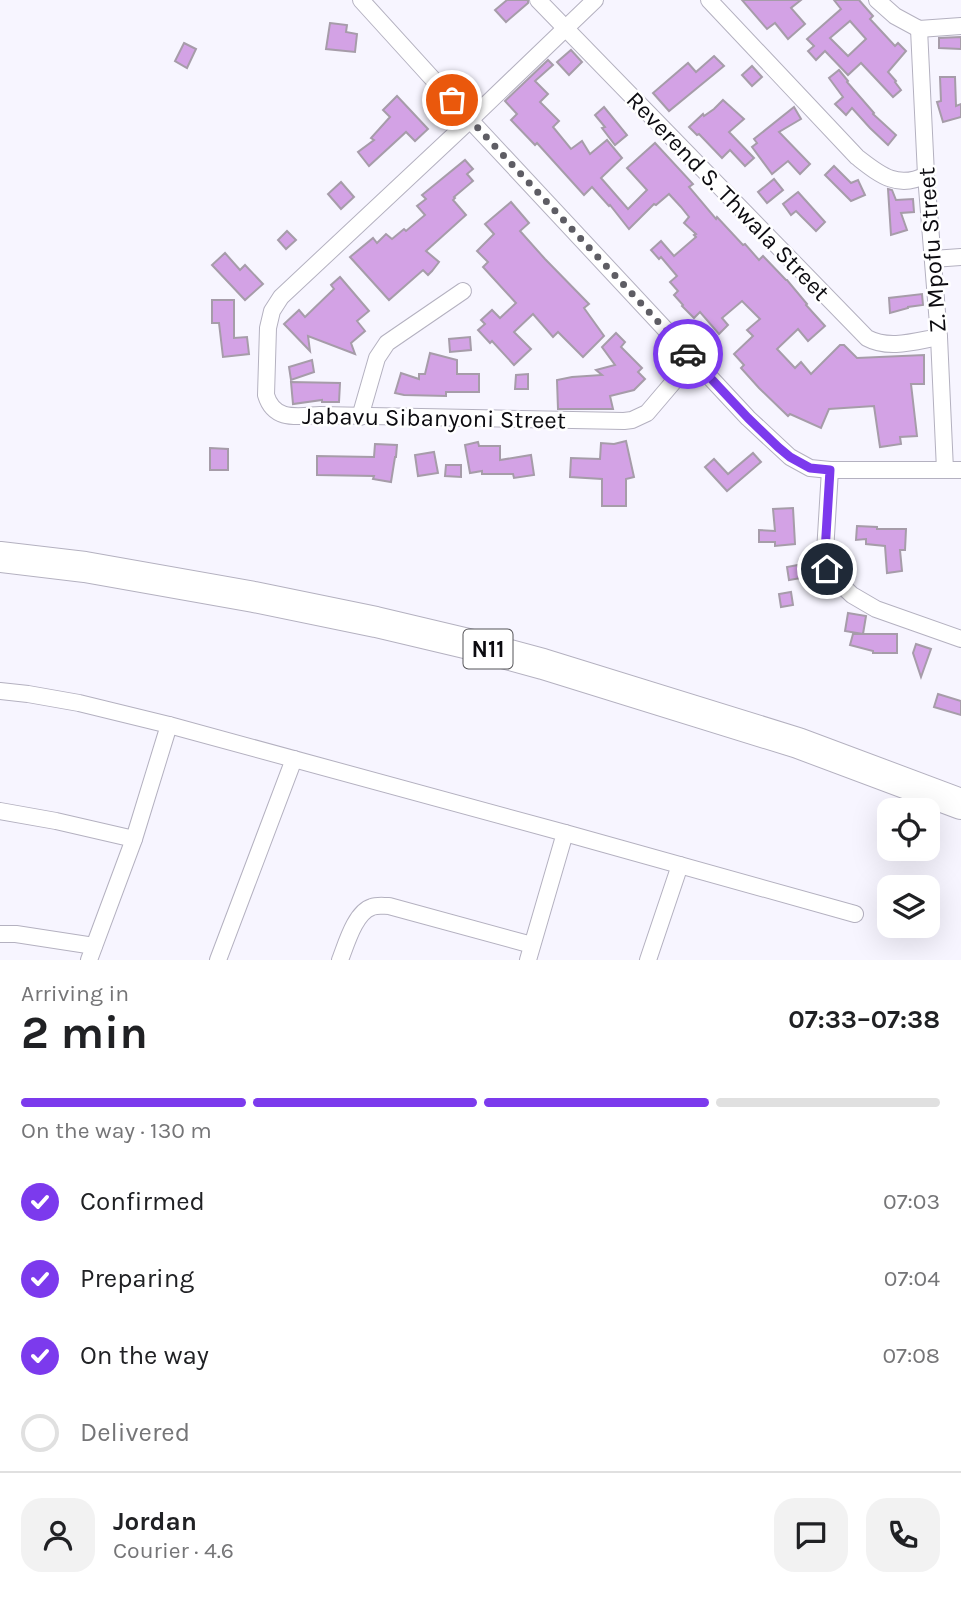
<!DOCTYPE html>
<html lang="en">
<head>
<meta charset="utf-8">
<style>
	body { margin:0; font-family:Karla,sans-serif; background:#f2f2f2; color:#202124; height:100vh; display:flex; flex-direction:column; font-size:26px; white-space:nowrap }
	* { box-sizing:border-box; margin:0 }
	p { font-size:23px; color:#757577 }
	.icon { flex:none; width:38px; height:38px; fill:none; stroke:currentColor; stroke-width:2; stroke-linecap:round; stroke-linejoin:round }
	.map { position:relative; height:960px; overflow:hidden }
	.side { display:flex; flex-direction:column; background:#fff; flex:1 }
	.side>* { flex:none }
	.fabs { position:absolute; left:877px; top:798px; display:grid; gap:14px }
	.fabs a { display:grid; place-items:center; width:63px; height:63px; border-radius:14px; background:#fff; box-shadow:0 7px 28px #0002; font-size:35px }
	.pin { position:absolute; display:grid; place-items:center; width:60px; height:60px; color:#fff; margin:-30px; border:4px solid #fff; border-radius:50%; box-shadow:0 2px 7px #0007 }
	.courier { position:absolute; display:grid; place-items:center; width:70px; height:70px; margin:-35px; border:5px solid #7c3aed; border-radius:50%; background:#fff; color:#222; box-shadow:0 2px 9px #0007 }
	.summary em { font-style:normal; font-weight:700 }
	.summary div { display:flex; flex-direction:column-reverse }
	.summary { display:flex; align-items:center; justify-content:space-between; height:119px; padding:0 21px }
	h1 { font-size:46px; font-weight:700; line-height:52px }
	.bar { display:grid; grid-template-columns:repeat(4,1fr); gap:10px 7px; align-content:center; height:84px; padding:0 21px }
	.bar i { height:9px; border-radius:5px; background:#e0e0e0 }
	.bar .on { background:#7c3aed }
	.bar p { grid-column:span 4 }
	.line { display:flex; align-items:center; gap:18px; padding:0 21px; border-top:2px solid #e0e0e0 }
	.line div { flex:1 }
	.round { display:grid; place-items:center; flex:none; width:74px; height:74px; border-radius:21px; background:#f2f2f2 }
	ol { padding:0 21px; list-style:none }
	li { display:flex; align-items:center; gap:21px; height:77px }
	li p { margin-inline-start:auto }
	li .icon { padding:7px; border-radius:50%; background:#7c3aed; color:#fff; stroke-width:4 }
	li:last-child { color:#757577 }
	li i { width:38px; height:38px; border:4px solid #e0e0e0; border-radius:50% }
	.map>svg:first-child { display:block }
	.building { fill:#d3a2e5; stroke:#a69ca9; stroke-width:2; fill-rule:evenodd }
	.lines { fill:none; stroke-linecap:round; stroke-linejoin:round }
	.street-casing { stroke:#b4b1c0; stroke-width:18 }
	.highway-casing { stroke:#b4b1c0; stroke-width:32 }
	.street { stroke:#fff; stroke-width:16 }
	.highway { stroke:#fff; stroke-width:30 }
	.done { stroke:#5e5d64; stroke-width:7; stroke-dasharray:0 12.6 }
	.route { stroke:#7c3aed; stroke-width:9 }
	.labels { text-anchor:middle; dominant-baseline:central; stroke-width:5; stroke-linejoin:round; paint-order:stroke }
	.shield { fill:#fff; stroke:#555458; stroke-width:2 }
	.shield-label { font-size:23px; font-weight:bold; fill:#0c0b10 }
	.street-label { font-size:24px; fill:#0c0b10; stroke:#fff }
</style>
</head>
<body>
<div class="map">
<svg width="961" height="960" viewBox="0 0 961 960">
	<rect width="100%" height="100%" fill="#f7f5ff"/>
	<g class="building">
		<path d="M507,0H528V3L506,22L495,10Z"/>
		<path d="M742,0H801L791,8L805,24L788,39L775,23L767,29Z"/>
		<path d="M834,0H859L873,16L870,19L895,46L898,43L906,51L888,72L896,81L895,82L901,90L893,97L861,63L848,75L825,51L816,60L808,51L814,46L807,39L841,9ZM850,21L866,39L848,56L830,38Z"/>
		<path d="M330,23L347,25L346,32L357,34L355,52L326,49Z"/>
		<path d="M961,37V49L939,48V38Z"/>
		<path d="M184,43L196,49L187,68L175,61Z"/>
		<path d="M571,50L582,62L569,75L557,62Z"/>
		<path d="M714,56L724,66L669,111L653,93L688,63L696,72Z"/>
		<path d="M548,60L553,65L535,81L548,94L540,102L559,121L553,127L571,149L582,141L590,154L607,140L622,158L601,178L628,209L647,190L627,168L655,143L693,184L689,187L716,219L717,217L743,245L745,244L759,260L763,256L786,280H787L807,304L806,305L825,326L808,341L798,329L777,349L795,368L801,362L811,374L840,345H844L857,358L924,355V384H911L917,436L900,437L901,444L880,447L874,406L829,409L821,428L790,414L788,416L759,388L741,368L744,365L734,354L753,336L747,330L760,319L742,301L722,318L728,325L719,334L700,312L694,318L682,306L683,305L674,295L678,291L670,282L677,276L661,257L659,259L651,250L661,241L674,256L696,237L694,235L696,234L684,223L689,217L681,207L669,194L656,205L654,204L629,229L610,205L609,206L592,187L584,195L537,143L535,145L511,120L517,114L505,101Z"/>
		<path d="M752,66L762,77L752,86L742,75Z"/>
		<path d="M839,70L848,81L847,82L874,113L873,114L896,135L888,145L870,128L852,108L846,115L835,104L843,97L829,78Z"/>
		<path d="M940,77H955L956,106L961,104V117L943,122L937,102L941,101Z"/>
		<path d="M397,96L428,129L415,141L406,132L369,166L358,152L374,140L371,138L390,117L383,110Z"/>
		<path d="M723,100L744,119L729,132L754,158L745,166L730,150L722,158L699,134L697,135L689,127L703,114L704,116L714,109Z"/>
		<path d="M604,107L627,135L615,145L602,128L605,127L595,115Z"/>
		<path d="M794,107L801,119L779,132L810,164L800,174L788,161L772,174L752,147L757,143L754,139Z"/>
		<path d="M465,160L473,169L467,174L473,181L454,197L455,198L453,200L466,215L426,251L439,262L432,271L428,275L423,270L389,300L350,257L373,238L377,243L386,234L392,239L404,229L406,231L425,215L417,206L426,199L422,195Z"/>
		<path d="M834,166L851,183L858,180L865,195L851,201L825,175Z"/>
		<path d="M774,179L783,190L767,203L758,192Z"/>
		<path d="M341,182L354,197L341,209L328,194Z"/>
		<path d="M888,189L892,190L896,200L913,199L914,212L901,213L907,230L891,235Z"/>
		<path d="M798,192L825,222L816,231L796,211L791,215L783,204Z"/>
		<path d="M511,202L529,223L520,231L545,259L589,304L584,308L604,336L583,357L558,332L553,337L533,314L514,332L531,349L514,365L492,341L490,343L478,330L485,324L481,320L492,310L500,318L516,303L483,267L488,262L477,251L494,234L485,224Z"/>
		<path d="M287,231L296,240L286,249L278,240Z"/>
		<path d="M225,253L240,270L245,265L263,284L245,300L212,265Z"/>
		<path d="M340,277L369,311L357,321L365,331L351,343L355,354L308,336L310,351L284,324L299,310L305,317L334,289L331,285Z"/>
		<path d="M922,294L923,305L908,307V308L890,313L889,298Z"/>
		<path d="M212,300H234V338L247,337L249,354L223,357L219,323H212Z"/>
		<path d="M616,333L625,342L621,347L642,368L638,372L645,379L634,390L610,396L613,409H558L557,380L572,377L602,375L596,370L615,365L602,347Z"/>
		<path d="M470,337L471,350L450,352L449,339Z"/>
		<path d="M430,353L457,360V374H479V392H446V396L404,395L395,393L401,373L419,379V374H425Z"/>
		<path d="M312,360L314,372L291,380L289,367Z"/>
		<path d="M528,374V389H515L516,375Z"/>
		<path d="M291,382L340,383L339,402H322V400L293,404Z"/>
		<path d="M626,441L634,477L626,479V506H602V479L570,477L571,458L600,459L601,443L614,444Z"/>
		<path d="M478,442L479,446H500V460L531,455L534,475L514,478L513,474H482V471L470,473L465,445Z"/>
		<path d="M375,444L397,445L396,457H395L391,482L373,479L374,476L317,475V456L374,457Z"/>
		<path d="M210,448L228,449V470H210Z"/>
		<path d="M434,452L438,473L418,476L415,455Z"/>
		<path d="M753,453L761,462L727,491L705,467L714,459L728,474Z"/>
		<path d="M446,465H461V477L445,476Z"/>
		<path d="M793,508L795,544L775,546V542H759V530L775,531L773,509Z"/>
		<path d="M857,526L877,527V529H906L905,550H900L902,571L887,573L885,546L866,544V539L856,540Z"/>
		<path d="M798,565L801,578L789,580L787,567Z"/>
		<path d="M791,592L793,605L781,607L779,594Z"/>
		<path d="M848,613L866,616L863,634L845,631Z"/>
		<path d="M853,634H897V653H873V651L850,645Z"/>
		<path d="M916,644L931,649L921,677L913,653Z"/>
		<path d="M938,694L961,701V715L934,707Z"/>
	</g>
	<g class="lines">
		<g class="street-casing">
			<g id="street">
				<path d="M361,0L470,120L748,418L790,457L810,468L830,470H961"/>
				<path d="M538,0L867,338C889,350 916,341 939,337"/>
				<path d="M595,0L470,120L281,297L272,311L268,328L266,395C274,422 298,416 320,415L624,421L632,420L647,413L693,359"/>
				<path d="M709,0L857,157C879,174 897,190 926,175"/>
				<path d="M877,0L895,16L919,29L961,26"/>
				<path d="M919,29L926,175L939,337L945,470"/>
				<path d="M933,259L961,257"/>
				<path d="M360,417L377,358L387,343L463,291"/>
				<path d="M830,470L825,552L827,569L835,579L852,595L876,609L961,639"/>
				<path d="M0,691L28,694L79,703L169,725L565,833L855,914"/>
				<path d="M0,811L56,821L134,839"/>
				<path d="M0,934H16L94,946"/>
				<path d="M89,960L134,839L169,725"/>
				<path d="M218,960L294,759"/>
				<path d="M340,960C346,945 355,912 372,907C377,905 383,906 389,906L532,945"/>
				<path d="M528,960L565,833"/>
				<path d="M648,960L680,865"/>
			</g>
		</g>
		<g class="highway-casing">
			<path id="highway" d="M0,557L85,567L254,597L376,622L473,645L543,664L798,743L961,804"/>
		</g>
		<use href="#street" class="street"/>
		<use href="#highway" class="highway"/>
	</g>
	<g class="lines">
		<path class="done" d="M452,100L688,354"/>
		<path class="route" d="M688,354L748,418L778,447L790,457L810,468L830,470L825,552L827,569"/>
	</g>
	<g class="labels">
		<rect class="shield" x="463.5" y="629.5" width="49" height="39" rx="5"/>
		<g class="shield-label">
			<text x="488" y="649">N11</text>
		</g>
		<g class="street-label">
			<text transform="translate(728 196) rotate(46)">Reverend S. Thwala Street</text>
			<text transform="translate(932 250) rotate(-94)">Z. Mpofu Street</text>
			<text transform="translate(434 418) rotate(1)">Jabavu Sibanyoni Street</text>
		</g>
	</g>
</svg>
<div class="fabs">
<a><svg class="icon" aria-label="locate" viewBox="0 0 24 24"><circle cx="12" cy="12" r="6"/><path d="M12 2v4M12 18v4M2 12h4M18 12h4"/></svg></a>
<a><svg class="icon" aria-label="layers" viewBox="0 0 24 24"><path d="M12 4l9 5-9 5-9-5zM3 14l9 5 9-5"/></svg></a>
</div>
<div class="pin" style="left:452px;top:100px;background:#ea580c"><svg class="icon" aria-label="bag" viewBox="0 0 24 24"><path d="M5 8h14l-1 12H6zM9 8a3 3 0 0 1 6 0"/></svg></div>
<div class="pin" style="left:827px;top:569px;background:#1f2937"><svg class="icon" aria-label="home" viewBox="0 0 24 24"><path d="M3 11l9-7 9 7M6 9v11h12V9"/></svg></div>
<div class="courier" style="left:688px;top:354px"><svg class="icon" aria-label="car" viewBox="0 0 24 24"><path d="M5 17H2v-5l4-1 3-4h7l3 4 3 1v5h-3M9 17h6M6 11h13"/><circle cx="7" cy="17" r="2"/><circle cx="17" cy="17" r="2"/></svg></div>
</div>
<section class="side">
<div class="summary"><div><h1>2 min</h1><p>Arriving in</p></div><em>07:33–07:38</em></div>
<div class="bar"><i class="on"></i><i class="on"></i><i class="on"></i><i></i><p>On the way · 130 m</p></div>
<ol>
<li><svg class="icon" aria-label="check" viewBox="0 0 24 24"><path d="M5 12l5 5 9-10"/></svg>Confirmed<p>07:03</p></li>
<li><svg class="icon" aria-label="check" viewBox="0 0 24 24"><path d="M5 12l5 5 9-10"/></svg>Preparing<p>07:04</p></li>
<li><svg class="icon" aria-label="check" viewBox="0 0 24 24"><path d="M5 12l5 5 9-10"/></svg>On the way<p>07:08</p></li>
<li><i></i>Delivered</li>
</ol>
<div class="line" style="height:126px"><a class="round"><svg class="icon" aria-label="person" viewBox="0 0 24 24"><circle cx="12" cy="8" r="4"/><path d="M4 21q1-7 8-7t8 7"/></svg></a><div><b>Jordan</b><p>Courier · 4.6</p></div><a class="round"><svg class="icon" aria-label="chat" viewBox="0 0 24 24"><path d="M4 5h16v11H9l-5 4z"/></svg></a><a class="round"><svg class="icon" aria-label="phone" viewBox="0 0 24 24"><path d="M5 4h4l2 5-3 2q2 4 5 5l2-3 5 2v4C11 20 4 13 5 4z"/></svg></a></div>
</section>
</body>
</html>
